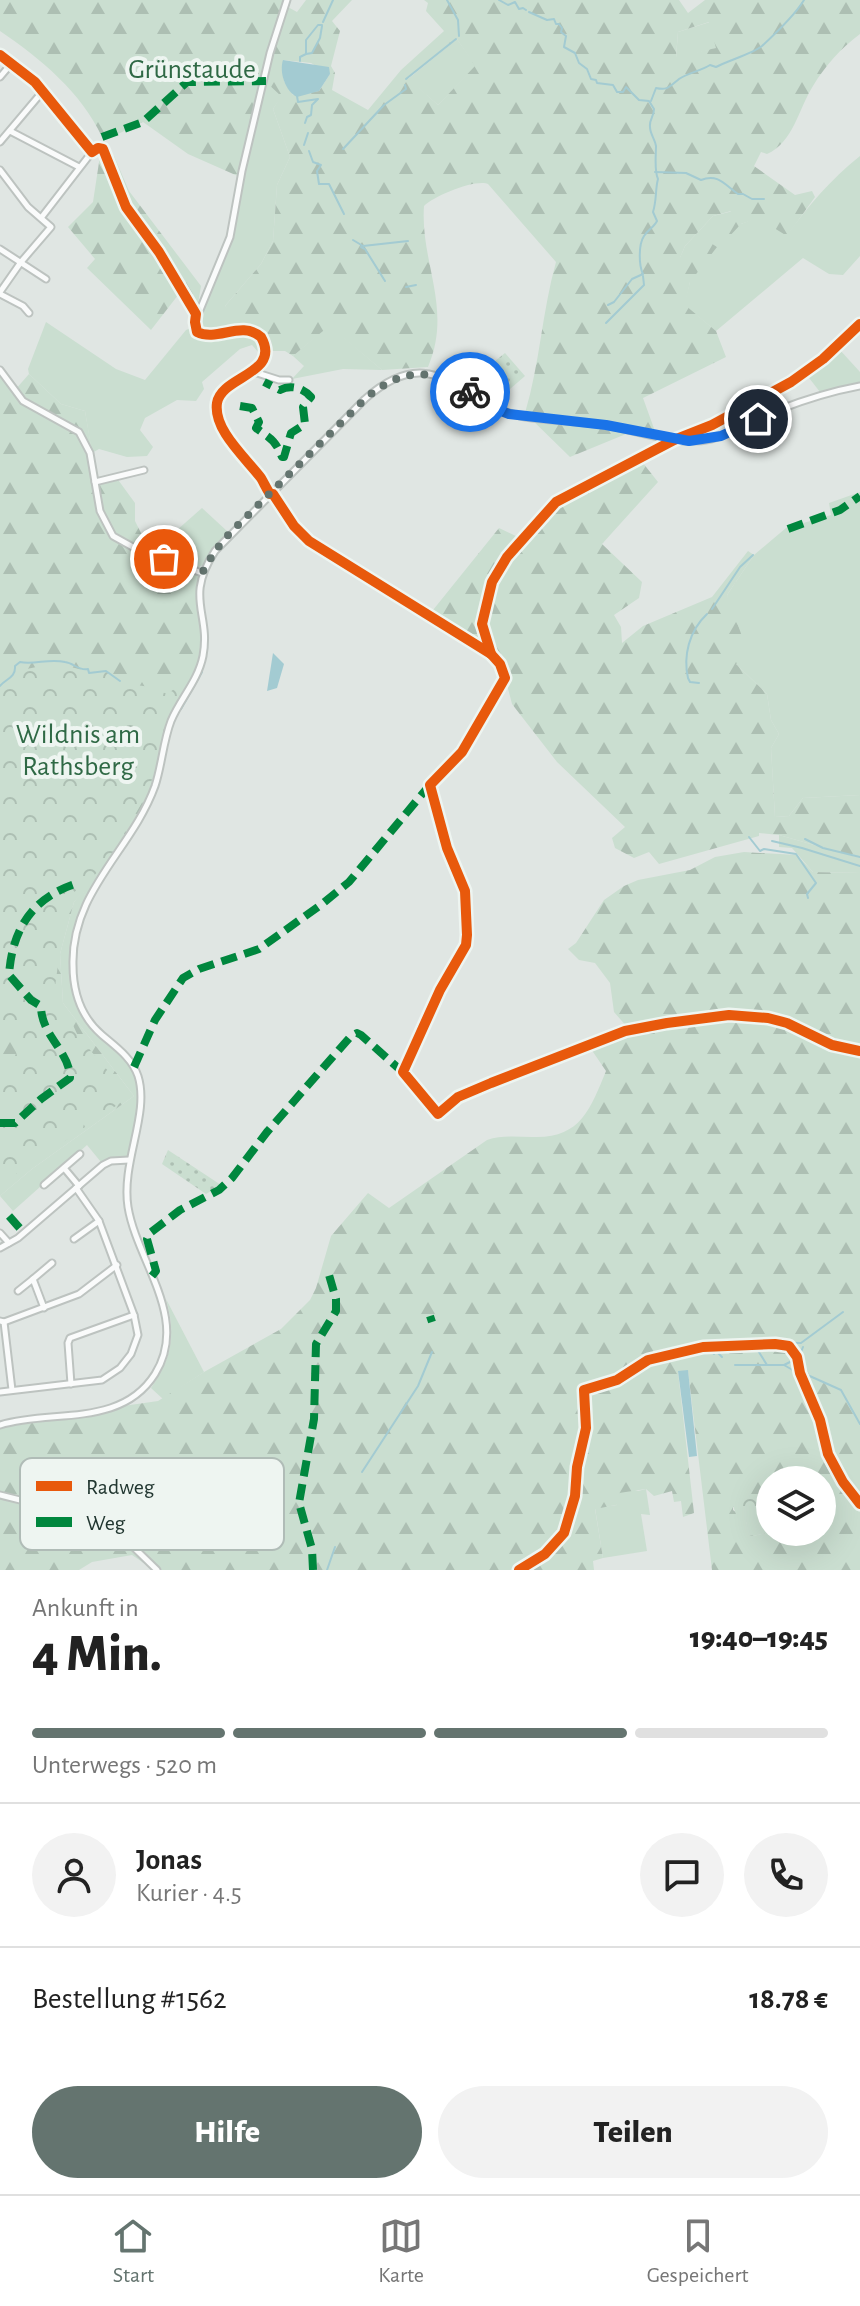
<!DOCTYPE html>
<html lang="de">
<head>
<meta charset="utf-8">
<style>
	body { margin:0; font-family:"Alegreya Sans",sans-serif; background:#f2f2f2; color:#222; height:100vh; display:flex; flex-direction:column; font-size:30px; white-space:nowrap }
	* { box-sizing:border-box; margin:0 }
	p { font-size:26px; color:#767676 }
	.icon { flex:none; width:44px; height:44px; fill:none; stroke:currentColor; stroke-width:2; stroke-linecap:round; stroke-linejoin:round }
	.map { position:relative; height:1570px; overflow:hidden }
	.drawer { display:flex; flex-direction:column; background:#fff; flex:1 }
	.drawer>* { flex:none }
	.buttons { position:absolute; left:756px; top:1466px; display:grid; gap:16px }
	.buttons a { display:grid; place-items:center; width:80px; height:80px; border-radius:50%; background:#fff; box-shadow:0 8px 32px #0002; font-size:40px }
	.pin { position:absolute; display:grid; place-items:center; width:68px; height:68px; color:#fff; margin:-34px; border:4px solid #fff; border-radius:50%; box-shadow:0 2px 8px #0007 }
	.courier { position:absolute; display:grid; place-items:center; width:80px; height:80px; margin:-40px; border:6px solid #1a73e8; border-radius:50%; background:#fff; color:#222; box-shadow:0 2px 10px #0007 }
	.head em { font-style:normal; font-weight:800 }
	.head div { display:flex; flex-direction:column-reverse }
	.head { display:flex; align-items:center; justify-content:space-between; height:136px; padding:0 32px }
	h1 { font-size:52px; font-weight:800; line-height:60px }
	.bar { display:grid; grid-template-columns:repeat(4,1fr); gap:12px 8px; align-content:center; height:96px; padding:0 32px }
	.bar i { height:10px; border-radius:6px; background:#e0e0e0 }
	.bar .selected { background:#64746f }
	.bar p { grid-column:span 4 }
	.line { display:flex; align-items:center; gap:20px; padding:0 32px; border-top:2px solid #e0e0e0 }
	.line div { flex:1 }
	.round { display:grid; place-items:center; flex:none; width:84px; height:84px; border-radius:42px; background:#f2f2f2 }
	.primary-button { display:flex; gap:16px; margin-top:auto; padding:16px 32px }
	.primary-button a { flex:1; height:92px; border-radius:48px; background:#64746f; color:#fff; font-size:32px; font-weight:800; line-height:92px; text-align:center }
	.primary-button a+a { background:#f2f2f2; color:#222 }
	.dock { display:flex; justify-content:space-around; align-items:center; height:112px; border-top:2px solid #e0e0e0; background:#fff; font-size:22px; color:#767676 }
	.dock a { display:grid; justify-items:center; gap:4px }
	.dock .selected { color:#64746f }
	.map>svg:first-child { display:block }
	.grass { fill:#caded0 }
	.forest { fill:url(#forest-firs); fill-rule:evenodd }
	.park { fill:url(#park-crowns) }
	.garden { fill:url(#garden-dots) }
	.water { fill:#a3cbd2 }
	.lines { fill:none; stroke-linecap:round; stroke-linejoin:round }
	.stream { stroke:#a3cbd2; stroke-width:2 }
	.minor-casing { stroke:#bdc3c0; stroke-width:9 }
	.minor { stroke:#fafbfb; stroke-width:5 }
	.quiet { stroke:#00873e; stroke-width:8; stroke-dasharray:16 8; stroke-linecap:butt }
	.cycleway-casing { stroke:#eef5f1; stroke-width:15 }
	.cycleway { stroke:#e8590c; stroke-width:10 }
	.done { stroke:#64746f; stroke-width:8; stroke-dasharray:0 14.4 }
	.route { stroke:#1a73e8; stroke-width:10 }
	.labels { text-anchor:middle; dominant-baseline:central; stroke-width:8; stroke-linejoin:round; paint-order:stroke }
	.park-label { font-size:28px; fill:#2f6945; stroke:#eef5f1 }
	.key { fill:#eef5f1; stroke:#b0bcb7; stroke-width:2 }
	.key-label { font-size:22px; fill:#213630 }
</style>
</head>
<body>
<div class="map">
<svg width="860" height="1570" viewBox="0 0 860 1570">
	<defs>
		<pattern id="forest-firs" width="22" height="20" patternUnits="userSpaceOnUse" patternTransform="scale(2)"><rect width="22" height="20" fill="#caded0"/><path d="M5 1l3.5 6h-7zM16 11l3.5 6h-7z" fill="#adbfb3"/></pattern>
		<pattern id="park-crowns" width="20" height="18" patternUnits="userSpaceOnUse" patternTransform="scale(2)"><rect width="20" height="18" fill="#caded0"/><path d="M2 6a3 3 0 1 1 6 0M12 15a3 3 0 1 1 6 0" fill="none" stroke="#adbfb3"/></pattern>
		<pattern id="garden-dots" width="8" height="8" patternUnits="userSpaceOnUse" patternTransform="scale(2)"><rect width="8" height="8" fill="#caded0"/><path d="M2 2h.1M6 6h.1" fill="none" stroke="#adbfb3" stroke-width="1.8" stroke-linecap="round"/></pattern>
	</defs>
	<rect width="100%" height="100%" fill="#e0e6e3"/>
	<g class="grass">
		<path d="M710,22L717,48L676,58L678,32Z"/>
		<path d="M457,39L476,66L438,105L408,79Z"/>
		<path d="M266,81L282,96L273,109L290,157L277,185L273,241L261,264L225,306L265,334L269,351L265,360L252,345L240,349L202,382L204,389L196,401L177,400L145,418L140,430L153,447L147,456L127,457L99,449L92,453L85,411L61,404L29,374L28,369L46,322L116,369L145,380L186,330L191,328L193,310L220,264L230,237L240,177Z"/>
		<path d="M860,156V256L843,275L829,274L803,258L716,331L684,305L690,282L679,260L685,246L713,216L733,211L741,224L758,217L787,235C809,205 830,180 860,156Z"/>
		<path d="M329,325L382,370L343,369L292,379L304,366L293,356Z"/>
		<path d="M839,349L860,372V383L820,392L806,374Z"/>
		<path d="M860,492V795L803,798L789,816L775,817L771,748L779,734L771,720L767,694L736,664L727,595L754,555L786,528L831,515L829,503Z"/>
		<path d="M202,508L228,532L203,565L197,568L151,553Z"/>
		<path d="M779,835L860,858V873L813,872L792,848L779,847Z"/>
		<path d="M83,891L87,900C72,933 66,988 88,1019C100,1035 128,1052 134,1069C146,1099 135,1130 129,1160L101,1162L87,1145L13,1211L0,1196L32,1169L134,1096L63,1003L60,954L74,902Z"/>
		<path d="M166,1299L204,1372L163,1399L151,1388C172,1359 176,1334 166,1299Z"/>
		<path d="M614,1484L638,1491L646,1489L650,1515L641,1514L647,1551L603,1558L595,1508L617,1505Z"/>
	</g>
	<g class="forest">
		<path d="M0,0H288L286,6L297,12L306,0H352L332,21L340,31L331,66L335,73L332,90L368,110L401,70L444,31L426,11L428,3L424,0H679L688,13L705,0H860V34C841,48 825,66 813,86C799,108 793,143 767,154L761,152L754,166L795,195L812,191L815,197L787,236L758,218L741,224L725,241L717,232L731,211L713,216L685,246L680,258L706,240L717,247L690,282L685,305L716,331L726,357L643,398L656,434L628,428L626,434L570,457L525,413C540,363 542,312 556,262L488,184C475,179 434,196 424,206C420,263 453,308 428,367L382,370L329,326L293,356L285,351H269C265,332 260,326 240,324L225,306L261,264L273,241L277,185L290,157L273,109L281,96L266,82L240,177L188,154L143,122L118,134L102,137C82,93 40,58 0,31ZM709,22L716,48L676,57L678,32ZM457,39L475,66L438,105L408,78ZM283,60L311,63L330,74L319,91L293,95L284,81Z"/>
		<path d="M101,149L114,156L129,191L201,286L198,304L193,310L182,290L151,330L87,268L95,259L68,227L93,202Z"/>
		<path d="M0,372L15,390L29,374L61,404L85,411L97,480L116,477L135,503V521L151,553L202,573L198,592L203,638L199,670L173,716L151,796L87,900L83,892L74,902L60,954L63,1003L134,1096L32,1169L0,1196Z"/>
		<path d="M639,458L658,482L602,544L642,582L639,598L614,615L621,627L622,643L643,626L712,597L748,551L754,555L727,595L747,650L745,657L736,664L767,694L771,720L779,734L771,748L775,817L789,816L803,798L860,795V858L779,835L759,833V836L659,864L649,852L634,858L615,848L612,838L625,827L557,762L512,704L505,677L495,657L429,615L499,528L522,539L565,496Z"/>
		<path d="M744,852L797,855L813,872L860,873V1570H712L688,1371L678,1372L694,1513L683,1517L681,1501L674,1502L672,1491L654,1496L646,1489L619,1493L621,1504L595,1509L603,1558L593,1561L594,1570H154L132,1555L92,1562L79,1570H0V1428L19,1423L103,1413L123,1406L158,1401L204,1372L281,1329L310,1300L316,1288L331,1236L368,1193L389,1208L487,1140C502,1135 517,1137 532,1137C580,1139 590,1110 606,1071L591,1049L628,1028L614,1012L610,983L595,963L579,960L568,949L576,943L604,900L624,886L638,880L690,870L715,857ZM770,1480H822V1532H770L753,1536L745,1520L733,1510V1507L766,1494L770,1521Z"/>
	</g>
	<g class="park">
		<path d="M51,664C69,663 86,675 103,670L123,683L150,687L167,694L193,676L169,717L151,783L144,799L106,865L72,894L65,912L55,987L57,1002L68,1022L72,1023L78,1036L115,1079L126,1099L104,1114L96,1104L82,1120L85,1127L0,1185V1065L13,1062L17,1050L0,1024V688L17,671Z"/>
		<path d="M740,1494H766L770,1532L753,1536L742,1533V1526L747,1523L738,1520L730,1497Z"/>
	</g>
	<g class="garden">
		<path d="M505,353L525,376L496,401L469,382Z"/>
		<path d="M168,1150L221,1185L206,1194L162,1164Z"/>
	</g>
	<g class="water">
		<path d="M283,60L329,67L330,74L319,91L297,97C285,91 279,72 283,60Z"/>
		<path d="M273,653L284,664L277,688L267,691Z"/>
		<path d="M688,1370L697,1456L689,1457L678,1371Z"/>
	</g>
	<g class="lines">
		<g class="stream">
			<path d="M447,0L458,20L459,36"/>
			<path d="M499,0L508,5L515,2L519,9L523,8L526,10"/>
			<path d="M529,12L547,20L554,19L556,24H559L562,28L561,32L566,36L564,47L575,53L579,63L587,69L591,79L596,80L597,83L613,85L617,92H623L626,87L639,100L649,101L654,109C654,117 649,119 650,127C650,134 655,139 656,146C656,156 654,170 658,179C655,190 657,199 653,212L657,221C654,227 648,230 644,236C638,245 639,266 643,274L632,279L614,302L608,305"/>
			<path d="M323,22L333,0"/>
			<path d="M306,54L312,53L320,38L322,26"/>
			<path d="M300,61V57L306,54V40L318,25H322"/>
			<path d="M406,79L456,39"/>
			<path d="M297,96L298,102L318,99L312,105L311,115L307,117L305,123"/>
			<path d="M651,101L656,88C668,91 670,86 679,79C687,73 701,71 710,65L716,67C729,60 752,54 762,46C775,34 795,15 804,0"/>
			<path d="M304,145L308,133"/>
			<path d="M343,149L384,105L406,89L405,85"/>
			<path d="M309,151L313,162L321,165L317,171L319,184H329L344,214"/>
			<path d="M655,172L686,173L701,180C718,173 725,185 738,194H743L752,199H764"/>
			<path d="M353,240L363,246L408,241"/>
			<path d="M361,247L365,249L385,281"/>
			<path d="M406,287L416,285"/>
			<path d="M606,323L644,285L643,276"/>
			<path d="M712,609L740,567L753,555"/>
			<path d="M699,683L690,682L688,678C683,656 689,631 707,614"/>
			<path d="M0,686C5,679 16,678 15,666L20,662C35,665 49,658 65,662C74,663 78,671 88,669L89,673L106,671L120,681"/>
			<path d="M181,709L202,672"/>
			<path d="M749,837L760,851L764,849L796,854L816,883L807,894L808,898"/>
			<path d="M805,839L823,848L860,857"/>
			<path d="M772,841L802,848L860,866"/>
			<path d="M719,1342L801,1343L843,1312"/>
			<path d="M702,1346L712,1342"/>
			<path d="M711,1348V1351L714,1354"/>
			<path d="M757,1349L767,1365"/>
			<path d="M718,1353L722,1357"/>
			<path d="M672,1354L699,1347"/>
			<path d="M799,1357L803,1347"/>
			<path d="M735,1365H784L796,1372"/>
			<path d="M784,1365L796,1359"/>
			<path d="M803,1373L841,1390L860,1424"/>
			<path d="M362,1472L418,1386L432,1352"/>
			<path d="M327,1570L335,1547"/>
		</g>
		<g class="minor-casing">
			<g id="minor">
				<path d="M0,55L35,82L92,152L41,218"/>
				<path d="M0,77L11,64"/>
				<path d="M10,131L79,167"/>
				<path d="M0,142L43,91"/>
				<path d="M0,170L28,207L51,227L21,262L0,292"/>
				<path d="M0,249L46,279"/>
				<path d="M0,294L23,306L29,313"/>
				<path d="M0,370L23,401L79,432L90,453L100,511L113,536L140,551L202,573"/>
				<path d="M251,371L279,380H289"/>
				<path d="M95,482L144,470"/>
				<path d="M270,493C266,488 264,482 261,478C244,456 216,435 217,405C218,385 297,355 256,332C240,323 218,336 201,335L195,328V322L230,237L242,171L270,53L287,0"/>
				<path d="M64,1168L79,1186"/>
				<path d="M44,1185L80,1154"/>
				<path d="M0,1233L9,1243"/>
				<path d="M74,1239L99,1221"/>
				<path d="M0,1248L18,1238L103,1165L111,1161L129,1160"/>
				<path d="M18,1291L33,1279"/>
				<path d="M44,1308L33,1279L52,1263"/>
				<path d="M0,1321L4,1322L79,1294L117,1265"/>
				<path d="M4,1322L12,1390"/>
				<path d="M71,1384L68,1343L70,1338L134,1315"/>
				<path d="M0,1392L102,1380L120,1368L131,1354L138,1335L134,1315L99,1221L76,1188"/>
				<path d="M0,1425C52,1409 121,1428 155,1374C190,1318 137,1262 128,1207C121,1162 150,1114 138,1076C132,1058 116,1047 102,1035C81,1017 73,992 73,965C71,891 132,850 155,786C162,765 163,742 171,721C180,699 198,681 203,656C211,613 184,599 215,551L365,399C436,336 461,406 525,417C551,421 577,421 603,425C638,430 676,447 711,439C735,433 756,419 778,410C804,400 833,391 860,386"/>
				<path d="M0,1495L24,1501L60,1497L93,1523L121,1535L157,1570"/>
			</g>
		</g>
		<use href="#minor" class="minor"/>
		<g class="quiet">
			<path d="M102,137L143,122L187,82L266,81"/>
			<path d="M240,406L252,408L259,422L256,428C272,440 274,438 282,457H284L291,433L305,424L303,407L311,397C303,388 291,384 280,390L264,382"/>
			<path d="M788,529L840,510L860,496"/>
			<path d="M134,1067L155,1020L183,978L199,969L259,949L322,904L349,882L433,781"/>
			<path d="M0,1123H15L41,1099L70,1078C70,1051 41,1036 41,1006L31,1000L9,975C12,930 32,897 78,883"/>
			<path d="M9,1216L24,1233"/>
			<path d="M152,1276L156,1271L147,1239L150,1233L180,1210L219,1190L232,1178L267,1132L351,1036L357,1033L361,1035L406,1075"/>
			<path d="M430,1316L432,1322"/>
			<path d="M313,1570L312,1549L299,1503L314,1419L316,1344L336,1311V1299L329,1275"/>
		</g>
		<g class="cycleway-casing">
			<g id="cycleway">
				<path d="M0,55L35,82L92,152L98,148L103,149L126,207L159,252L196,314L195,322L197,332C218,342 241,320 261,337C282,374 221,376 217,403C213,430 246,458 261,478C264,483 266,488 270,494H273L294,526L309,541L491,654L500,664L505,678L462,752L430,785L447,848L465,891L467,935L466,945L440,990L403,1072L438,1114L458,1097L491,1083L625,1031L667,1023L729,1015L768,1018L787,1023L832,1045L860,1051"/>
				<path d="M491,654L482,624L492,582L507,557L556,502L674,440L712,425L791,382L823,359L860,324"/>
				<path d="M519,1570L545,1554L564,1533L575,1496L577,1467L586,1428L584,1390L617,1380L648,1360L703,1347L775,1344L789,1346L797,1357L800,1373L820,1420L828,1454L843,1482L860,1504"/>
			</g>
		</g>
		<use href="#cycleway" class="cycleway"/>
	</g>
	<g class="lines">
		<path class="done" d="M164,559L202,573L215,551L230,533L365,399C399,369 432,366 470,392"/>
		<path class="route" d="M470,392L494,408L509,414L606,425L689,441L721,436L758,419"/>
	</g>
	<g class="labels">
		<g class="park-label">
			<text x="192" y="70">Grünstaude</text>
			<text x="78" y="735">Wildnis am<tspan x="78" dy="32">Rathsberg</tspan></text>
		</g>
	</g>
	<rect x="20" y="1458" width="264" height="92" rx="12" class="key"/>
	<rect x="36" y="1481" width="36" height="10" fill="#e8590c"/>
	<rect x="36" y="1517" width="36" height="10" fill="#00873e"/>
	<g class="key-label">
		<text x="86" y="1494">Radweg</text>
		<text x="86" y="1530">Weg</text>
	</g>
</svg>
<div class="buttons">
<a><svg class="icon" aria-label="layers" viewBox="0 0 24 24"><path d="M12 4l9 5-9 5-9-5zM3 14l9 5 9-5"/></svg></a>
</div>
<div class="pin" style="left:164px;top:559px;background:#ea580c"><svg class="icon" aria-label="bag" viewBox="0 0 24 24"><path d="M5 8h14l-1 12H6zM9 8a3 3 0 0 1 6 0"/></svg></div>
<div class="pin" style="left:758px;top:419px;background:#1f2937"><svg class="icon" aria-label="home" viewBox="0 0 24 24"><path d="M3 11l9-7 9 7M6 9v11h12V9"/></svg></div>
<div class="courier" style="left:470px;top:392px"><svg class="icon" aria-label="bike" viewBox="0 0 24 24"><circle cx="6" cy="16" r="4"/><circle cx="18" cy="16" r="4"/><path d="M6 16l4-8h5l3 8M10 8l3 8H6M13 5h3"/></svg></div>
</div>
<section class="drawer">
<div class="head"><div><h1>4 Min.</h1><p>Ankunft in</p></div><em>19:40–19:45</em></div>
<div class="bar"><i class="selected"></i><i class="selected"></i><i class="selected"></i><i></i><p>Unterwegs · 520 m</p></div>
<div class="line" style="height:144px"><a class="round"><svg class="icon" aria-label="person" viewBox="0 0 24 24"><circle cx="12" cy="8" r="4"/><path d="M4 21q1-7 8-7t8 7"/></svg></a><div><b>Jonas</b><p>Kurier · 4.5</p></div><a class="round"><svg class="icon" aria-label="chat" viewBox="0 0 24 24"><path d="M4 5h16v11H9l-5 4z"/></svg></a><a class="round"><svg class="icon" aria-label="phone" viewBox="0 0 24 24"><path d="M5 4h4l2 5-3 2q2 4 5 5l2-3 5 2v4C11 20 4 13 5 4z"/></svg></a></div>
<div class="line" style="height:104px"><div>Bestellung #1562</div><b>18.78 €</b></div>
<div class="primary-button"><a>Hilfe</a><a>Teilen</a></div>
</section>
<nav class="dock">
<a class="selected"><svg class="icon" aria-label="home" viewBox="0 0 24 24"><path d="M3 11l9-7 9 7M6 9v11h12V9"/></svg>Start</a>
<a><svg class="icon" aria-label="map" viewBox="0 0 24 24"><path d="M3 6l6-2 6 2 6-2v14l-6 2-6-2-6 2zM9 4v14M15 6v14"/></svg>Karte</a>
<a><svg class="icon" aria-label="saved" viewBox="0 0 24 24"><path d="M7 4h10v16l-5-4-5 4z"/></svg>Gespeichert</a>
</nav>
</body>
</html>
